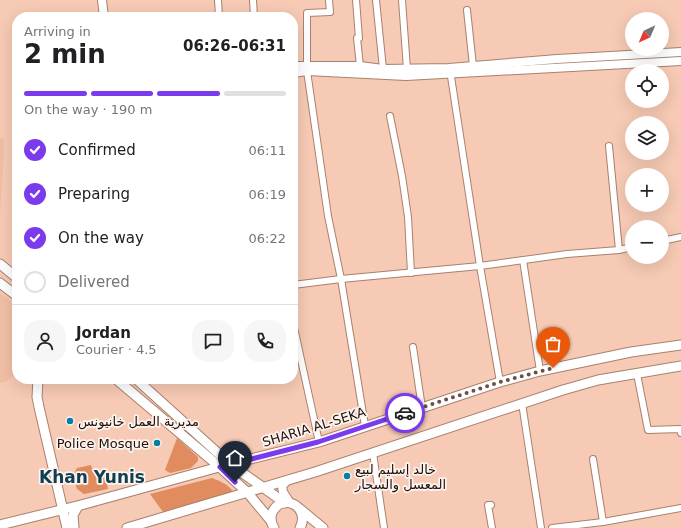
<!DOCTYPE html>
<html lang="en">
<head>
<meta charset="utf-8">
<style>
	body { margin:0; font-family:"DejaVu Sans","Noto Naskh Arabic",sans-serif; background:#f6f6f6; color:#202124; height:100vh; display:flex; flex-direction:column; font-size:15px; white-space:nowrap }
	* { box-sizing:border-box; margin:0 }
	p { font-size:13px; color:#757577 }
	.icon { flex:none; width:22px; height:22px; fill:none; stroke:currentColor; stroke-width:2; stroke-linecap:round; stroke-linejoin:round }
	.map { position:relative; flex:1; overflow:hidden }
	.sheet { position:absolute; left:12px; top:12px; width:286px; height:372px; display:flex; flex-direction:column; background:#fff; border-radius:16px; box-shadow:0 4px 16px #0002 }
	.sheet>* { flex:none }
	.needle { width:26px; rotate:224deg }
	.tools { position:absolute; left:625px; top:12px; display:grid; gap:8px }
	.tools a { display:grid; place-items:center; width:44px; height:44px; border-radius:50%; background:#fff; box-shadow:0 4px 16px #0002; font-size:20px }
	.pin { position:absolute; display:grid; place-items:center; width:34px; height:34px; color:#fff; margin:-41px -17px; border-radius:50% 50% 50% 0; rotate:-45deg; box-shadow:0 0 4px #0007 }
	.pin .icon { rotate:45deg }
	.courier { position:absolute; display:grid; place-items:center; width:40px; height:40px; margin:-20px; border:3px solid #7c3aed; border-radius:50%; background:#fff; color:#222; box-shadow:0 1px 5px #0007 }
	.summary em { font-style:normal; font-weight:600 }
	.summary div { display:flex; flex-direction:column-reverse }
	.summary { display:flex; align-items:center; justify-content:space-between; height:68px; padding:0 12px }
	h1 { font-size:26px; font-weight:600; line-height:30px }
	.bar { display:grid; grid-template-columns:repeat(4,1fr); gap:6px 4px; align-content:center; height:48px; padding:0 12px }
	.bar i { height:5px; border-radius:3px; background:#e0e0e0 }
	.bar .current { background:#7c3aed }
	.bar p { grid-column:span 4 }
	.line { display:flex; align-items:center; gap:10px; padding:0 12px; border-top:1px solid #e0e0e0 }
	.line div { flex:1 }
	.round { display:grid; place-items:center; flex:none; width:42px; height:42px; border-radius:16px; background:#f6f6f6 }
	ol { padding:0 12px; list-style:none }
	li { display:flex; align-items:center; gap:12px; height:44px }
	li p { margin-inline-start:auto }
	li .icon { padding:4px; border-radius:50%; background:#7c3aed; color:#fff; stroke-width:4 }
	li:last-child { color:#757577 }
	li i { width:22px; height:22px; border:2px solid #e0e0e0; border-radius:50% }
	.map>svg:first-child { display:block }
	.built { fill:#f1bfa5 }
	.green { fill:#e18c5e }
	.lines { fill:none; stroke-linecap:round; stroke-linejoin:round }
	.minor-casing { stroke:#a9816d; stroke-width:8 }
	.tertiary-casing { stroke:#a9816d; stroke-width:10 }
	.secondary-casing { stroke:#a9816d; stroke-width:11 }
	.minor { stroke:#fff; stroke-width:6 }
	.tertiary { stroke:#fff; stroke-width:8 }
	.secondary { stroke:#fff; stroke-width:9 }
	.done { stroke:#6a5144; stroke-width:4; stroke-dasharray:0 7.2 }
	.route { stroke:#7c3aed; stroke-width:5 }
	.poi-dot { fill:#037fa5; stroke:#fdf3ef; stroke-width:1.5 }
	.labels { text-anchor:middle; dominant-baseline:central; stroke-width:3.5; stroke-linejoin:round; paint-order:stroke }
	.poi-label { font-size:13px; fill:#1f1008; stroke:#fdf3ef; text-anchor:start }
	.street-label { font-size:13px; fill:#1f1008; stroke:#fdf3ef }
	.district-label { font-size:17px; font-weight:bold; fill:#0e4052; stroke:#fdf3ef }
</style>
</head>
<body>
<div class="map">
<svg width="681" height="528" viewBox="0 0 681 528">
	<rect width="100%" height="100%" fill="#f6cab4"/>
	<g class="built">
		<path d="M0,138L4,139V154L0,212Z"/>
		<path d="M0,293L17,306V374L5,382L0,383Z"/>
	</g>
	<g class="green">
		<path d="M177,438L198,457V461L191,468L170,473L165,470Z"/>
		<path d="M91,465L92,468H94L96,475L104,474L108,489L84,494L77,489L73,475L77,468Z"/>
		<path d="M212,478C220,481 227,484 232,490L231,493L163,512L150,494Z"/>
	</g>
	<g class="lines">
		<g class="minor-casing">
			<g id="minor">
				<path d="M218,0L219,17"/>
				<path d="M253,0L254,17"/>
				<path d="M329,0L330,12L307,13V71L328,216L341,279L365,426"/>
				<path d="M356,0L359,38H357L360,66"/>
				<path d="M376,0L383,69"/>
				<path d="M402,0L407,69"/>
				<path d="M467,10L473,66"/>
				<path d="M450,70L480,266L500,382"/>
				<path d="M390,116L402,176L408,217L411,273"/>
				<path d="M609,146L619,250"/>
				<path d="M662,241L681,237"/>
				<path d="M523,260L540,371"/>
				<path d="M293,285L341,279L480,266L567,254L619,250L632,247"/>
				<path d="M293,323L319,442"/>
				<path d="M413,347L422,408"/>
				<path d="M637,374L648,430L680,429L681,433"/>
				<path d="M522,403L541,528"/>
				<path d="M373,453L384,528"/>
				<path d="M593,459L603,522"/>
				<path d="M491,505H488L492,528"/>
				<path d="M552,528L603,522L681,508"/>
			</g>
		</g>
		<g class="tertiary-casing">
			<g id="tertiary">
				<path d="M102,0L104,17"/>
				<path d="M293,66H360L383,69L449,68L557,59L681,52"/>
				<path d="M293,73L307,71L406,76L681,61"/>
				<path d="M288,480L282,486L283,492L290,503"/>
			</g>
		</g>
		<g class="secondary-casing">
			<g id="secondary">
				<path d="M0,264L17,278"/>
				<path d="M0,283L17,296"/>
				<path d="M38,379L37,397L39,407L67,528"/>
				<path d="M116,379L214,462L247,492L271,521"/>
				<path d="M136,379L230,464L285,503"/>
				<path d="M300,509L323,528"/>
				<path d="M0,525L81,505L230,464L319,442L500,382L540,371L631,352L681,345"/>
				<path d="M74,528L73,515L78,506"/>
				<path d="M127,528L315,472L563,390L598,380L681,366"/>
				<path d="M274,528C271,523 270,518 272,513C282,491 311,507 300,528"/>
			</g>
		</g>
		<use href="#minor" class="minor"/>
		<use href="#tertiary" class="tertiary"/>
		<use href="#secondary" class="secondary"/>
	</g>
	<g class="lines">
		<path class="done" d="M405,413L500,382L553,368"/>
		<path class="route" d="M235,482L220,467L318,442L405,413"/>
	</g>
	<g class="poi-dot">
		<circle cx="70" cy="421" r="4"/>
		<circle cx="157" cy="443" r="4"/>
		<circle cx="347" cy="476" r="4"/>
	</g>
	<g class="labels">
		<g class="poi-label">
			<text x="78" y="421">مديرية العمل خانيونس</text>
			<text x="149" y="443" text-anchor="end">Police Mosque</text>
			<text x="355" y="469">خالد إسليم لبيع<tspan x="355" dy="15">المعسل والسجار</tspan></text>
		</g>
		<g class="street-label">
			<text transform="translate(314 427) rotate(-17)">SHARIA AL-SEKA</text>
		</g>
		<g class="district-label">
			<text x="92" y="477">Khan Yunis</text>
		</g>
	</g>
</svg>
<div class="tools">
<a><svg class="needle" viewBox="-14 -14 28 28"><path d="M0-13l5 13h-10z" fill="#e53935"/><path d="M0 13l5-13h-10z" fill="#757577"/></svg></a>
<a><svg class="icon" aria-label="locate" viewBox="0 0 24 24"><circle cx="12" cy="12" r="6"/><path d="M12 2v4M12 18v4M2 12h4M18 12h4"/></svg></a>
<a><svg class="icon" aria-label="layers" viewBox="0 0 24 24"><path d="M12 4l9 5-9 5-9-5zM3 14l9 5 9-5"/></svg></a>
<a>+</a>
<a>−</a>
</div>
<div class="pin" style="left:553px;top:368px;background:#ea580c"><svg class="icon" aria-label="bag" viewBox="0 0 24 24"><path d="M5 8h14l-1 12H6zM9 8a3 3 0 0 1 6 0"/></svg></div>
<div class="pin" style="left:235px;top:482px;background:#1f2937"><svg class="icon" aria-label="home" viewBox="0 0 24 24"><path d="M3 11l9-7 9 7M6 9v11h12V9"/></svg></div>
<div class="courier" style="left:405px;top:413px"><svg class="icon" aria-label="car" viewBox="0 0 24 24"><path d="M5 17H2v-5l4-1 3-4h7l3 4 3 1v5h-3M9 17h6M6 11h13"/><circle cx="7" cy="17" r="2"/><circle cx="17" cy="17" r="2"/></svg></div>
<section class="sheet">
<div class="summary"><div><h1>2 min</h1><p>Arriving in</p></div><em>06:26–06:31</em></div>
<div class="bar"><i class="current"></i><i class="current"></i><i class="current"></i><i></i><p>On the way · 190 m</p></div>
<ol>
<li><svg class="icon" aria-label="check" viewBox="0 0 24 24"><path d="M5 12l5 5 9-10"/></svg>Confirmed<p>06:11</p></li>
<li><svg class="icon" aria-label="check" viewBox="0 0 24 24"><path d="M5 12l5 5 9-10"/></svg>Preparing<p>06:19</p></li>
<li><svg class="icon" aria-label="check" viewBox="0 0 24 24"><path d="M5 12l5 5 9-10"/></svg>On the way<p>06:22</p></li>
<li><i></i>Delivered</li>
</ol>
<div class="line" style="height:72px"><a class="round"><svg class="icon" aria-label="person" viewBox="0 0 24 24"><circle cx="12" cy="8" r="4"/><path d="M4 21q1-7 8-7t8 7"/></svg></a><div><b>Jordan</b><p>Courier · 4.5</p></div><a class="round"><svg class="icon" aria-label="chat" viewBox="0 0 24 24"><path d="M4 5h16v11H9l-5 4z"/></svg></a><a class="round"><svg class="icon" aria-label="phone" viewBox="0 0 24 24"><path d="M5 4h4l2 5-3 2q2 4 5 5l2-3 5 2v4C11 20 4 13 5 4z"/></svg></a></div>
</section>
</div>
</body>
</html>
